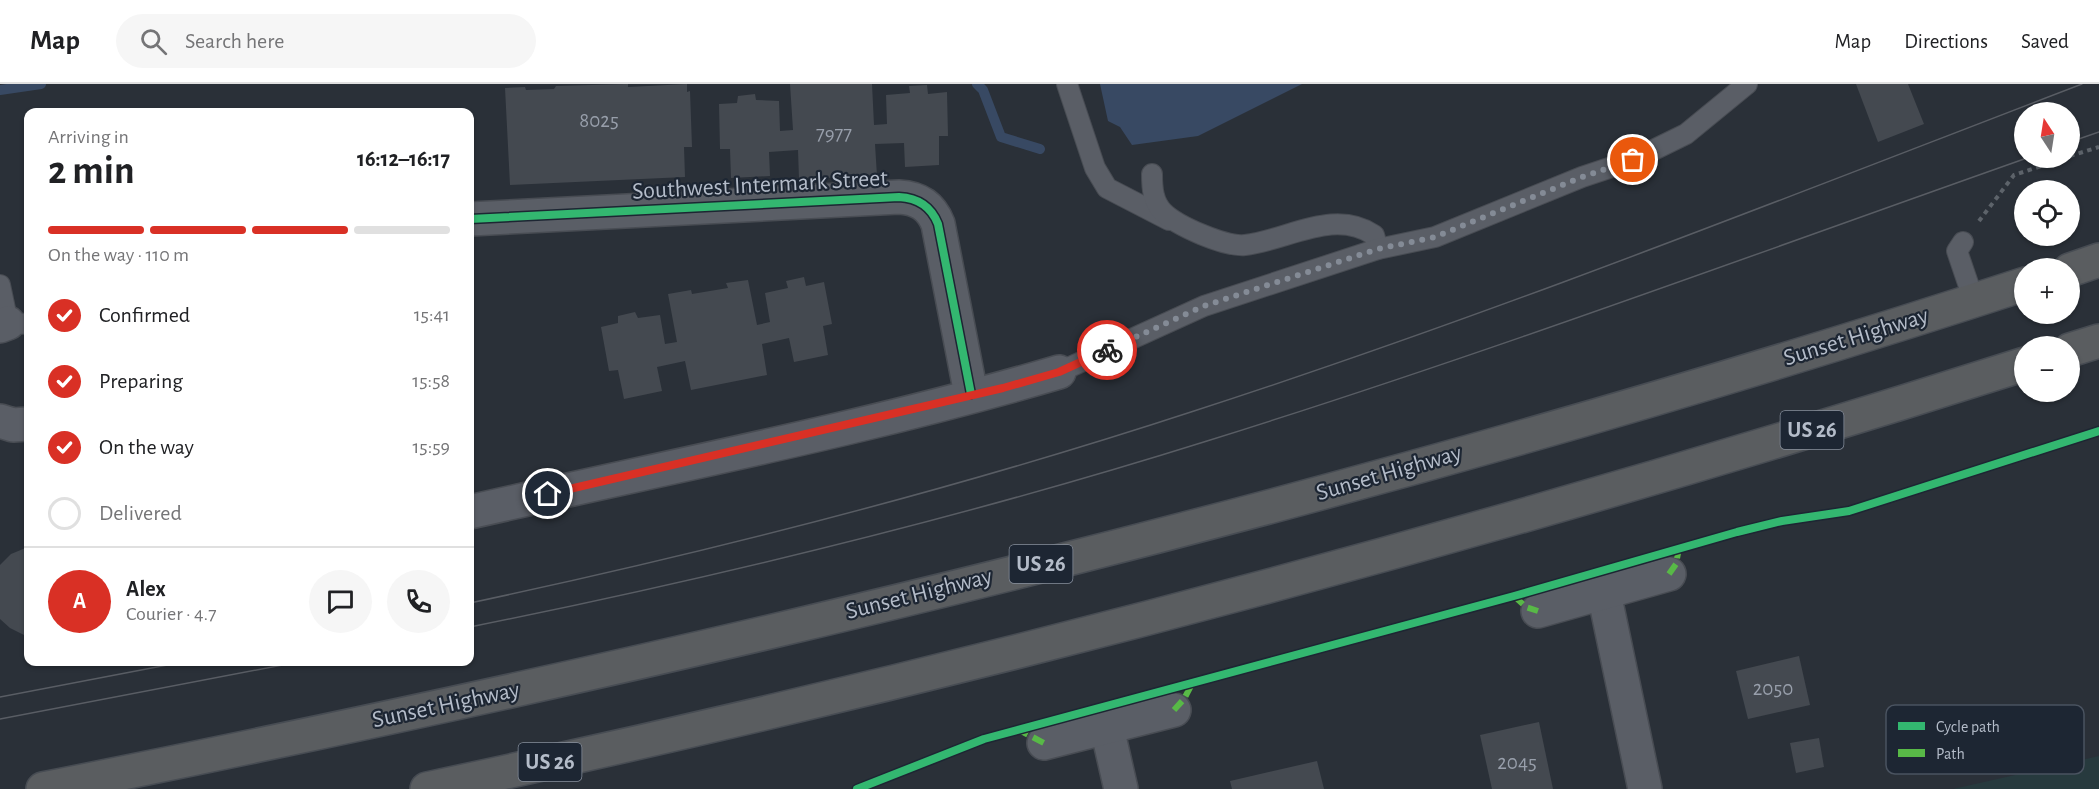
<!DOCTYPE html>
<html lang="en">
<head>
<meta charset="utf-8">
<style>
	body { margin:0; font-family:"Alegreya Sans",sans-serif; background:#f6f6f6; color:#202124; height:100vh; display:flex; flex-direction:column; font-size:22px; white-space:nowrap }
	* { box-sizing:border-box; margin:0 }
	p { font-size:20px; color:#757577 }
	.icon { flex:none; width:33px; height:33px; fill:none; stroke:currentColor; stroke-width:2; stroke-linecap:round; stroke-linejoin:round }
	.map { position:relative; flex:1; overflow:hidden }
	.sheet { position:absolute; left:24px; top:24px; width:450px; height:558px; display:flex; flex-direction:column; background:#fff; border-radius:12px; box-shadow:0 2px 4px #0004 }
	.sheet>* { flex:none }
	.needle { width:39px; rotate:348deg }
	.fabs { position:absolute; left:2014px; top:18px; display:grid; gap:12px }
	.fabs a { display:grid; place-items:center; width:66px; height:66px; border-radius:50%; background:#fff; box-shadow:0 2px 4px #0004; font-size:30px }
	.pin { position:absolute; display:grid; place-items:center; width:51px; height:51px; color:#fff; margin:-26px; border:3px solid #fff; border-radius:50%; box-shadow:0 2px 6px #0007 }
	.courier { position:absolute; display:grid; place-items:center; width:60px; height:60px; margin:-30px; border:4px solid #d93025; border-radius:50%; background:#fff; color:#222; box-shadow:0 2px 8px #0007 }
	.headline em { font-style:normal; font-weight:700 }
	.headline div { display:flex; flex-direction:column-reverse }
	.headline { display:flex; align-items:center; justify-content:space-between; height:102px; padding:0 24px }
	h1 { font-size:39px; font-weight:700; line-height:45px }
	.bar { display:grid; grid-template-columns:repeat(4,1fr); gap:9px 6px; align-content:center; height:72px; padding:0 24px }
	.bar i { height:8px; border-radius:4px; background:#e0e0e0 }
	.bar .selected { background:#d93025 }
	.bar p { grid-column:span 4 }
	.line { display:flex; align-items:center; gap:15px; padding:0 24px; border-top:2px solid #e0e0e0 }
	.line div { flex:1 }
	.round { display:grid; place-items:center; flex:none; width:63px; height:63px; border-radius:32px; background:#f6f6f6 }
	ol { padding:0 24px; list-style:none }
	li { display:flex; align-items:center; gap:18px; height:66px }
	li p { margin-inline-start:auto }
	li .icon { padding:6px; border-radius:50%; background:#d93025; color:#fff; stroke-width:4 }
	li:last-child { color:#757577 }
	li i { width:33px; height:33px; border:3px solid #e0e0e0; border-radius:50% }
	header { display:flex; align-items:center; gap:36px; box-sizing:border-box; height:84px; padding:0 30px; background:#fff; border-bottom:2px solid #e0e0e0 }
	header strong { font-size:28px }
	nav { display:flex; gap:33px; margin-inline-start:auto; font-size:21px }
	.search { width:420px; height:54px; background:#f6f6f6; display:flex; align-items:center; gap:15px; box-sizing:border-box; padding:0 21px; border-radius:33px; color:#757577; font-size:22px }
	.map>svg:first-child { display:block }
	.green { fill:#273a3e }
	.water { fill:#384963 }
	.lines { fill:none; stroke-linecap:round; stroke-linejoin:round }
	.stream { stroke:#384963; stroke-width:10 }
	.building { fill:#444950 }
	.service-casing { stroke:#484c53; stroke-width:22 }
	.minor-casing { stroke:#484c53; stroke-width:36 }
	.motorway-casing { stroke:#474c53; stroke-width:36 }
	.path { stroke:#5d636a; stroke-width:4; stroke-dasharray:4.5 4.5; stroke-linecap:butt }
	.service { stroke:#5a5e66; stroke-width:20 }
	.minor { stroke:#5a5e66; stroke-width:33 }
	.motorway { stroke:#5a5d60; stroke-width:33 }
	.tram { stroke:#595d64; stroke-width:1.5 }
	.quiet { stroke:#58b947; stroke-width:6; stroke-dasharray:12 6; stroke-linecap:butt }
	.cycleway-casing { stroke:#1d2633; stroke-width:11 }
	.cycleway { stroke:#33b770; stroke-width:8 }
	.done { stroke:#848b96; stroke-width:6; stroke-dasharray:0 10.8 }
	.route { stroke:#d93025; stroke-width:8 }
	.labels { text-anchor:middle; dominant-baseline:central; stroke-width:4.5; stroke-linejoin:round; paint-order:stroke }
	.number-label { font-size:21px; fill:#989fab }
	.shield { fill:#1d2633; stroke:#878f9c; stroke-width:1.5 }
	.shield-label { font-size:22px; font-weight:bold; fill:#b4bcc9 }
	.street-label { font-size:24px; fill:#b4bcc9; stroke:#1d2633 }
	.key { fill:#1d2633; stroke:#4a5360; stroke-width:1.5 }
	.key-label { font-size:16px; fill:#b4bcc9 }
</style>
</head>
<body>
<header>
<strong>Map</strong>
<div class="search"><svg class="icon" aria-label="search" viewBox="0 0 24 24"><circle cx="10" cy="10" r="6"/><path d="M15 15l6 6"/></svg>Search here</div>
<nav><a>Map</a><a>Directions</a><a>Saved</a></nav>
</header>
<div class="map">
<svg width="2099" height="705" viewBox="0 0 2099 705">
	<rect width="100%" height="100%" fill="#2a3038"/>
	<path class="green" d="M2099,672V705H1953Z"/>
	<path class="water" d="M1100,0H1302L1198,52L1132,61L1120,43L1108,37Z"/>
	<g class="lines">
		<g class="stream">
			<path d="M977,0L983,6L1001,53L1040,65"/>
			<path d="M0,6L41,0"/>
		</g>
	</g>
	<g class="building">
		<path d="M628,0V3L687,0V8L690,7L692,63H684L685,93L510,101L505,4L525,3L526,6L554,5L556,2Z"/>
		<path d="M790,0H872L874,41L887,40L886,11L910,9L909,2L927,1L928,10L947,8L948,52H939V81L905,83L904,59L875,60L877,92L799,95L798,66L769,68L770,92L731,94L730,65H720L719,20L737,19L738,12L755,10L756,16L779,17L780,47L793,46Z"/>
		<path d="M1856,0H1908L1924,40L1878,58Z"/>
		<path d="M461,24V28H441V25Z"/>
		<path d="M804,193L806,202L824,198L832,240L823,242L828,271L794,278L789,254L762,260L767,291L691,306L685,277L657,283L662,307L624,315L618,286L609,287L601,243L618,239V232L635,228L638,234L660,231L665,260L677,258L668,210L691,206L692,210L728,204L726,199L748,196L757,241L770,238L765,209L788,204L786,197Z"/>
		<path d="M28,463V553L10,544L0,535V481L11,470Z"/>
		<path d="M1799,572L1810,621L1748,635L1736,587Z"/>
		<path d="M1539,638L1553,705H1492L1480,651Z"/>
		<path d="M1819,654L1824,683L1796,689L1790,659Z"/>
		<path d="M1317,677L1324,705H1232L1230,697Z"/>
	</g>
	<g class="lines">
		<g class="service-casing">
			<g id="service">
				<path d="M1067,0L1095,84L1107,104L1169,136"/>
				<path d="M1152,90C1152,104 1153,118 1163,128C1177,142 1225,163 1245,161C1288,156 1334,124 1374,151L1378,165"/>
				<path d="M1963,158L1957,167L1974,217"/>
				<path d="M0,201L8,239L28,240"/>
				<path d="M1059,288L1204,222L1378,165L1435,153L1582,93L1633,76L1686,50L1747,0"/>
			</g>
		</g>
		<g class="minor-casing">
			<g id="minor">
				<path d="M470,135L899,113C918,114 931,122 938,140L971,310"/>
				<path d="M0,242L8,239"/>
				<path d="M0,337L13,341L28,340"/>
				<path d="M470,428C666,383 866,345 1059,288"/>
				<path d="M1604,509L1645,705"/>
				<path d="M1538,527L1669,490"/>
				<path d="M1107,644L1121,705"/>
				<path d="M1044,659L1174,626"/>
			</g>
		</g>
		<g class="motorway-casing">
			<g id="motorway">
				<path d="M2070,186L2099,176"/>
				<path d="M2070,266L2099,257"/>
				<path d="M43,705C711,572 1377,411 2025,200"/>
				<path d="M427,705C966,590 1500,447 2025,280"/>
			</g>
		</g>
		<g class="path">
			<path d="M2070,72L2099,63"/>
			<path d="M1979,137L2014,91L2066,74"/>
		</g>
		<use href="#service" class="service"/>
		<use href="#minor" class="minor"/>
		<use href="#motorway" class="motorway"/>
		<g class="tram">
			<path d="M2070,58L2099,48"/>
			<path d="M470,519C714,467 956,405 1194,327C1494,230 1787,113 2082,0"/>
			<path d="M470,543C718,493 965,433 1207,357C1483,271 1755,170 2027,74"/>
			<path d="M0,613L183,578"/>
			<path d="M0,635L298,578"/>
		</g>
		<g class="quiet">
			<path d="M1669,490L1676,480L1679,464"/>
			<path d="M1514,512L1526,523L1538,527"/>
			<path d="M1174,626L1184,615L1192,600"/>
			<path d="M1017,645L1044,659"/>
		</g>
		<g class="cycleway-casing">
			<g id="cycleway">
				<path d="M470,135L899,113C918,114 931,122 938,140L971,310"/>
				<path d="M857,705L984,655L1514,512L1737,448L1782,437L1849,427L2099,347"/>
			</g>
		</g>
		<use href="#cycleway" class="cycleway"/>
	</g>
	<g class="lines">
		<path class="done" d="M1107,266L1204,222L1378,165L1435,153L1582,93L1633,76"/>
		<path class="route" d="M548,410L1003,304L1059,288L1107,266"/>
	</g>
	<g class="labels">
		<g class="number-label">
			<text x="599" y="36">8025</text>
			<text x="834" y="49">7977</text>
			<text x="1773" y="604">2050</text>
			<text x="1517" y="678">2045</text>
		</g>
		<g class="shield">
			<rect x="1780.5" y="327" width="63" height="38" rx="4.5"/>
			<rect x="1009.5" y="461" width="63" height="38" rx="4.5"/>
			<rect x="518.5" y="659" width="63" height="38" rx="4.5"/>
		</g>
		<g class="shield-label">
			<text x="1812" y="346">US 26</text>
			<text x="1041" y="480">US 26</text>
			<text x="550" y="678">US 26</text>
		</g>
		<g class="street-label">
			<text transform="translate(760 101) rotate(-3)">Southwest Intermark Street</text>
			<text transform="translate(1856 253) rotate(-17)">Sunset Highway</text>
			<text transform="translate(1389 389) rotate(-16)">Sunset Highway</text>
			<text transform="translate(919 510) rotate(-14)">Sunset Highway</text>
			<text transform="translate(446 621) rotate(-12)">Sunset Highway</text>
		</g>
	</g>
	<rect x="1886" y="621" width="198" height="69" rx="9" class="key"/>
	<rect x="1898" y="638" width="27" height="8" fill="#33b770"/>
	<rect x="1898" y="665" width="27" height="8" fill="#58b947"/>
	<g class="key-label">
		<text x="1936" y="648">Cycle path</text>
		<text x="1936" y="675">Path</text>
	</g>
</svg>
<div class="fabs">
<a><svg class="needle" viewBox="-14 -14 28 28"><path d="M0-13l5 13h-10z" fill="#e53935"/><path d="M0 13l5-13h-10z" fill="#757577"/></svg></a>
<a><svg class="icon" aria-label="locate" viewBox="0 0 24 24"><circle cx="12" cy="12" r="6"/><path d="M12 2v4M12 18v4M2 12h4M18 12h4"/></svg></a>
<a>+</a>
<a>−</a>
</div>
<div class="pin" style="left:1633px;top:76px;background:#ea580c"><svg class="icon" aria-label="bag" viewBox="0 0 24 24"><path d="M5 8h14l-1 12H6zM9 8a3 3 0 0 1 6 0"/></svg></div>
<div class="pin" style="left:548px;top:410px;background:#1f2937"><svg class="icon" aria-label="home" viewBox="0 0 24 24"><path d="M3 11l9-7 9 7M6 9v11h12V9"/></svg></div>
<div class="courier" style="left:1107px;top:266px"><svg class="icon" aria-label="bike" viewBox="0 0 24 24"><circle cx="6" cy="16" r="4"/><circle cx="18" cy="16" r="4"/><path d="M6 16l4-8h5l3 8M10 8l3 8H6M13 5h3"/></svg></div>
<section class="sheet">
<div class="headline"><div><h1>2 min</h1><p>Arriving in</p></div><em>16:12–16:17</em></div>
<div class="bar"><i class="selected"></i><i class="selected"></i><i class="selected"></i><i></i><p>On the way · 110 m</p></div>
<ol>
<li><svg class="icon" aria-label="check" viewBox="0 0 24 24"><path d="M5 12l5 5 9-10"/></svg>Confirmed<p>15:41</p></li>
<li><svg class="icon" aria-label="check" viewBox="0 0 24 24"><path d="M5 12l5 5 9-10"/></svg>Preparing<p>15:58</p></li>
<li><svg class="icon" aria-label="check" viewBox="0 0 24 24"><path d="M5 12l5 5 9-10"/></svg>On the way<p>15:59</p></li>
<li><i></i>Delivered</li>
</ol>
<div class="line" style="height:108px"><b class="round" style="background:#d93025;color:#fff">A</b><div><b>Alex</b><p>Courier · 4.7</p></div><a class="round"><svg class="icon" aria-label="chat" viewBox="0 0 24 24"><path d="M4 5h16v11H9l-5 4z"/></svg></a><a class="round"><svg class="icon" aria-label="phone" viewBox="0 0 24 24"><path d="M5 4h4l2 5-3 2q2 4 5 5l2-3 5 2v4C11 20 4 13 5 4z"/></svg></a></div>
</section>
</div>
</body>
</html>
